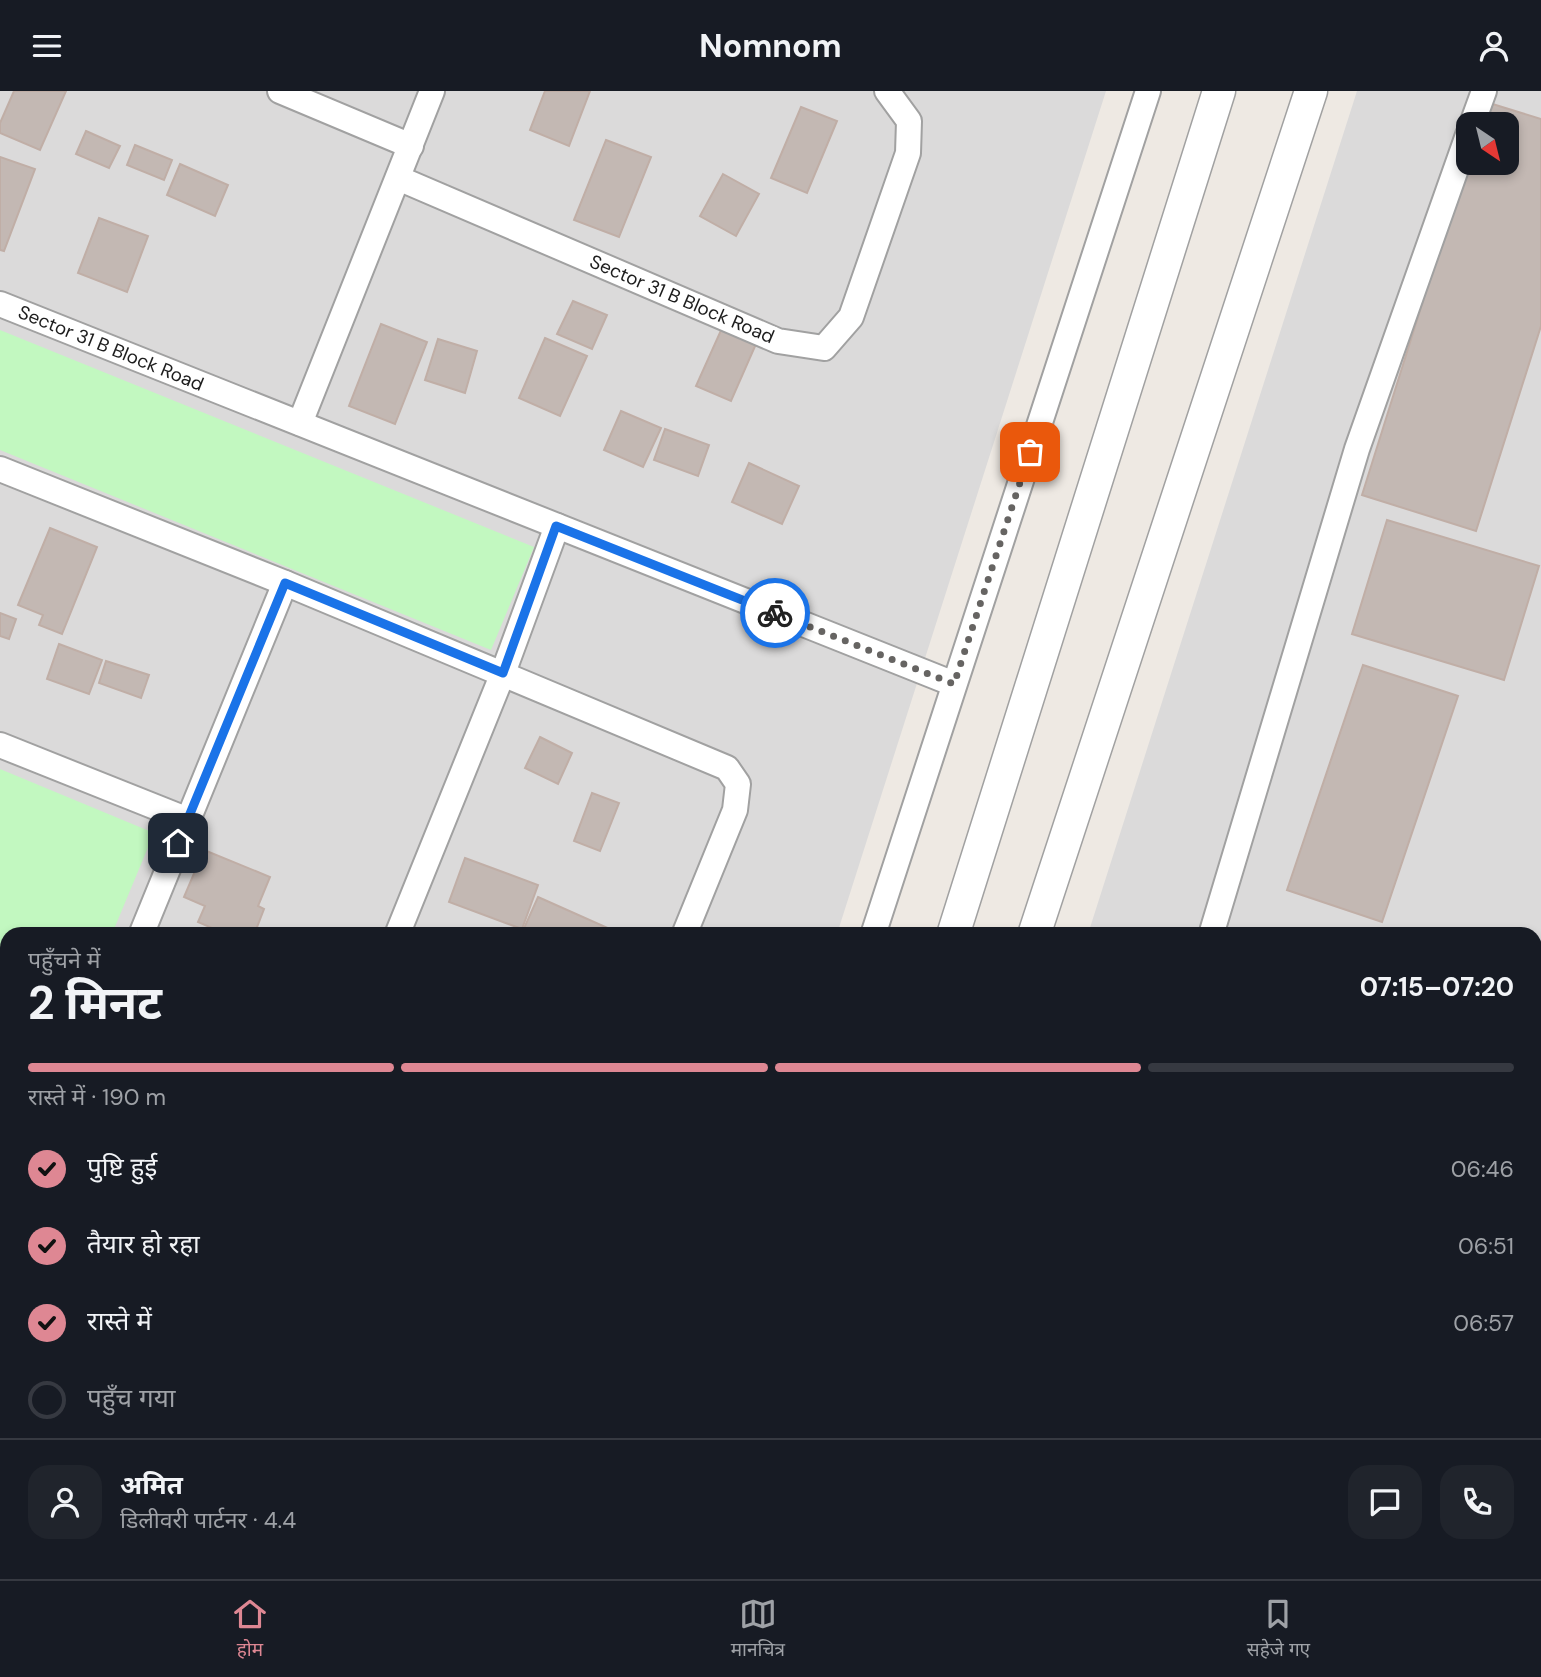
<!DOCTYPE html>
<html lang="hi">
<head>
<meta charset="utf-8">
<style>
	body { margin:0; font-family:"DM Sans","Noto Sans Devanagari",sans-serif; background:#20242c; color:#f1f3f6; height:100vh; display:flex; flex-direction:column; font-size:26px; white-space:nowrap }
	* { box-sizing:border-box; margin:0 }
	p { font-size:23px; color:#9ea1a6 }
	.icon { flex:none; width:38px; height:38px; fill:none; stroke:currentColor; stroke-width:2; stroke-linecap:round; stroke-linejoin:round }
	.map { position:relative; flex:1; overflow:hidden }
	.panel { position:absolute; left:0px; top:836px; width:1542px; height:653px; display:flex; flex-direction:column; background:#171b24; border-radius:21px 21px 0 0; box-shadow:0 4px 10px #0003 }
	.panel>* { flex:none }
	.needle { width:46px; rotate:145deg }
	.buttons { position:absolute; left:1456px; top:21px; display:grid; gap:14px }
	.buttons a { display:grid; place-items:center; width:63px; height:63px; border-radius:14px; background:#171b24; box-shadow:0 4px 10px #0003; font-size:35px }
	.pin { position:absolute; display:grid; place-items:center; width:60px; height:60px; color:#fff; margin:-30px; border-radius:14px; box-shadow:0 4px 10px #0006 }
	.courier { position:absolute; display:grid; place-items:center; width:70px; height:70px; margin:-35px; border:5px solid #1a73e8; border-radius:50%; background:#fff; color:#222; box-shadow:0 2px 9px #0007 }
	.head em { font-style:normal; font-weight:700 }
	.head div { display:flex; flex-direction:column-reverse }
	.head { display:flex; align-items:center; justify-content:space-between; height:119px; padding:0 28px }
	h1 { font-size:46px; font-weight:700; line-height:52px }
	.bar { display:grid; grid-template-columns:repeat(4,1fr); gap:10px 7px; align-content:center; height:84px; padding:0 28px }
	.bar i { height:9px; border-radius:5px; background:#363941 }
	.bar .active { background:#de8793 }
	.bar p { grid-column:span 4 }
	.line { display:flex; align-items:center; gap:18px; padding:0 28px; border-top:2px solid #363941 }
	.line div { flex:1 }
	.round { display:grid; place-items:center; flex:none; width:74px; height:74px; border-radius:21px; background:#20242c }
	ol { padding:0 28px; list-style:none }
	li { display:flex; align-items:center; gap:21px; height:77px }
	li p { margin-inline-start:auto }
	li .icon { padding:7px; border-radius:50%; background:#de8793; color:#111; stroke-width:4 }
	li:last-child { color:#9ea1a6 }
	li i { width:38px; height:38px; border:4px solid #363941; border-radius:50% }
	header { display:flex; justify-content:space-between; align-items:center; height:91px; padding:0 28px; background:#171b24; font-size:32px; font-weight:700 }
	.dock { display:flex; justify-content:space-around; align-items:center; height:98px; border-top:2px solid #363941; background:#171b24; font-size:19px; color:#9ea1a6 }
	.dock a { display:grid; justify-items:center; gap:4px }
	.dock .active { color:#de8793 }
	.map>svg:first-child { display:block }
	.residential { fill:#dbdada; fill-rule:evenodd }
	.park { fill:#c2f8c0 }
	.building { fill:#c3b8b3; stroke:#c0aea6; stroke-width:2 }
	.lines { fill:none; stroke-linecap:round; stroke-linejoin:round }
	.minor-casing { stroke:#a1a1a1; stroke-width:28 }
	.tertiary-casing { stroke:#a1a1a1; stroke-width:35 }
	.minor { stroke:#fff; stroke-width:24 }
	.tertiary { stroke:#fff; stroke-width:32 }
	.done { stroke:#666462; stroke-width:7; stroke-dasharray:0 12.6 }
	.route { stroke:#1a73e8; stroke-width:9 }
	.labels { text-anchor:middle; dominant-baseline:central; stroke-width:7; stroke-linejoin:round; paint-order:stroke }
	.street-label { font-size:19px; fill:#1d1d1d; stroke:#fff }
</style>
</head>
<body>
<header><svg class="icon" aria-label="menu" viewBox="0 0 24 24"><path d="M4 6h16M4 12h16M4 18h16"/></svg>Nomnom<svg class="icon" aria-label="person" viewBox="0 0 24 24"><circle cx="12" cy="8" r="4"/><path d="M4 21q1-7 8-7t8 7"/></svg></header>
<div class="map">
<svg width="1541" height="1488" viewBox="0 0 1541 1488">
	<rect width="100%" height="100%" fill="#eee9e3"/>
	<g class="residential">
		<path d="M0,0H1106L837,843L7,844V1442L0,1440Z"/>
		<path d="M1357,0H1541V1488H883L884,1482H1535V844L1088,843ZM1468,33H1507V72H1468Z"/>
		<path d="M106,1482H634L632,1488H120Z"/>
	</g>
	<g class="park">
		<path d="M0,239L534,456L491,559L0,359Z"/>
		<path d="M0,678L154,742L112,843L7,844V1057L0,1054Z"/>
	</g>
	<g class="building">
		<path d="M14,0H66L40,59L0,42V32Z"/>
		<path d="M545,0H590L569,55L530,39Z"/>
		<path d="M1486,11L1541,28V235L1476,440L1362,404L1468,67V72H1507V33H1479Z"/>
		<path d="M801,16L837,30L807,102L771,87Z"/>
		<path d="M86,40L120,55L109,77L76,63Z"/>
		<path d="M606,49L651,66L619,146L574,129Z"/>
		<path d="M135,54L172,69L164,89L127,74Z"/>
		<path d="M0,66L35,78L4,160L0,159Z"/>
		<path d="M180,73L228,94L215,125L167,104Z"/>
		<path d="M723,83L759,103L736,145L700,125Z"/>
		<path d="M99,127L148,145L127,201L78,182Z"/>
		<path d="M573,210L607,224L592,258L557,243Z"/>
		<path d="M381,233L427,251L395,333L349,315Z"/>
		<path d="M722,237L756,253L731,310L696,295Z"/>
		<path d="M545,247L587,265L560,325L519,307Z"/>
		<path d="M438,248L477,260L465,302L425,289Z"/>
		<path d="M621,320L661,337L643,376L604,359Z"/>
		<path d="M665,338L709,354L698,385L654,369Z"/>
		<path d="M749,372L799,395L782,433L732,411Z"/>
		<path d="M1387,429L1539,475L1504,589L1352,543Z"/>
		<path d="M50,437L97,456L62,543L39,534L43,524L18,514Z"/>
		<path d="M0,522L16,528L9,548L0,545Z"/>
		<path d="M59,553L102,569L89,603L47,588Z"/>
		<path d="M106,570L149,584L141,607L99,592Z"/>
		<path d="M1363,574L1458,605L1382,831L1287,799Z"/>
		<path d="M540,646L572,662L558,693L525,677Z"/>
		<path d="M592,702L619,712L600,760L574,750Z"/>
		<path d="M204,759L270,786L258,815L264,818L254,844H228L198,831L205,815L184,806Z"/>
		<path d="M465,767L538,794L522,838L449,811Z"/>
		<path d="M538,806L610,838L608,844H521Z"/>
		<path d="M0,1227L7,1231V1318L0,1315Z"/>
		<path d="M309,1482H357L354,1488H322Z"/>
	</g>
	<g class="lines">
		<g class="minor-casing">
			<g id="minor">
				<path d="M280,0L411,55"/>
				<path d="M1472,33L1484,0"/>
				<path d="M398,87L778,250L824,257L851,226L908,62L909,30L887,0"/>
				<path d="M0,213L954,593"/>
				<path d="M300,332L432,0"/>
				<path d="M0,378L285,492L727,677L738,693L735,719L684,844"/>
				<path d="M0,654L188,729"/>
				<path d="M141,844L285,492"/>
				<path d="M397,844L503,582L557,435"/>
				<path d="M873,844L1148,0"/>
				<path d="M1211,844L1357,358L1468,44"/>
				<path d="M0,1076L7,1079"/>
				<path d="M1535,1151L1541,1137"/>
				<path d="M0,1342L7,1345"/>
				<path d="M1535,1427L1541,1430"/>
				<path d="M221,1482L235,1488"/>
				<path d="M0,1486L6,1488"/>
				<path d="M420,1488L423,1482"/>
				<path d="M1018,1488L1020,1482"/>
			</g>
		</g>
		<g class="tertiary-casing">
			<g id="tertiary">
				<path d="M953,844L1219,0"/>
				<path d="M1034,844L1311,0"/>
				<path d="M749,1488L751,1482"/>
				<path d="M823,1488L825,1482"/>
			</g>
		</g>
		<use href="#minor" class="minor"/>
		<use href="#tertiary" class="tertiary"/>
	</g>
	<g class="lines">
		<path class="done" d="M775,522L954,593L1030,361"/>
		<path class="route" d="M178,752L285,492L503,582L556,435L775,522"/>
	</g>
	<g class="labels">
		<g class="street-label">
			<text transform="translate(682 208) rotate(23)">Sector 31 B Block Road</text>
			<text transform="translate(111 257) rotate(22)">Sector 31 B Block Road</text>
		</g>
	</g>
</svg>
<div class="buttons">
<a><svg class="needle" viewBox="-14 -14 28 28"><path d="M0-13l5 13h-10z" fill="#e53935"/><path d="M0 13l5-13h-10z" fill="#9ea1a6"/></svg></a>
</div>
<div class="pin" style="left:1030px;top:361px;background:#ea580c"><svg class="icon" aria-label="bag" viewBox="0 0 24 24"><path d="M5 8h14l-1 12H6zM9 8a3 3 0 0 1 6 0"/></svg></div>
<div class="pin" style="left:178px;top:752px;background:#1f2937"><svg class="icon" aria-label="home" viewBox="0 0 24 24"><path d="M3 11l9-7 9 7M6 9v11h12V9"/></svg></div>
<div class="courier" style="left:775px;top:522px"><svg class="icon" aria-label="bike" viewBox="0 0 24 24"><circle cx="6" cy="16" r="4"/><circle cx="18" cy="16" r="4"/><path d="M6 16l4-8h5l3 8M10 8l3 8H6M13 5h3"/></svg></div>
<section class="panel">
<div class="head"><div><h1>2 मिनट</h1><p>पहुँचने में</p></div><em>07:15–07:20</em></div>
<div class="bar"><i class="active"></i><i class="active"></i><i class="active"></i><i></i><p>रास्ते में · 190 m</p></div>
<ol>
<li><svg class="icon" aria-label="check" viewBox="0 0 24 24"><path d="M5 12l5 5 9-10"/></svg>पुष्टि हुई<p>06:46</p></li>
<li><svg class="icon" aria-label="check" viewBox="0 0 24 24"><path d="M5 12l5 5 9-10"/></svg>तैयार हो रहा<p>06:51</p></li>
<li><svg class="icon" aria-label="check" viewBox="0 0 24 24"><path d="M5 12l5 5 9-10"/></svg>रास्ते में<p>06:57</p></li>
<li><i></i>पहुँच गया</li>
</ol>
<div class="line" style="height:126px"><a class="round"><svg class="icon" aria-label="person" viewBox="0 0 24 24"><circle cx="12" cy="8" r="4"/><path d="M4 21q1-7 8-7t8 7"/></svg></a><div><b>अमित</b><p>डिलीवरी पार्टनर · 4.4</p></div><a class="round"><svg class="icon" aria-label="chat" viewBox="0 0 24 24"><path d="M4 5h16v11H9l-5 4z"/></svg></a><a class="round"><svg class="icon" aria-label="phone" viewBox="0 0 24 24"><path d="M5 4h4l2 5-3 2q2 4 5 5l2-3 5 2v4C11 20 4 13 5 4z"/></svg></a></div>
</section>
</div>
<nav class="dock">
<a class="active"><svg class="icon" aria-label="home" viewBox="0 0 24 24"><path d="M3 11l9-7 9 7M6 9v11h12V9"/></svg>होम</a>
<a><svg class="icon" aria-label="map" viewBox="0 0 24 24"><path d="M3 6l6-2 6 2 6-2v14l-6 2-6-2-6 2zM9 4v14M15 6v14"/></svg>मानचित्र</a>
<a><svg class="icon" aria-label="saved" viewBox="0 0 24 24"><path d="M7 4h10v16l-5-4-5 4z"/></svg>सहेजे गए</a>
</nav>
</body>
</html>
